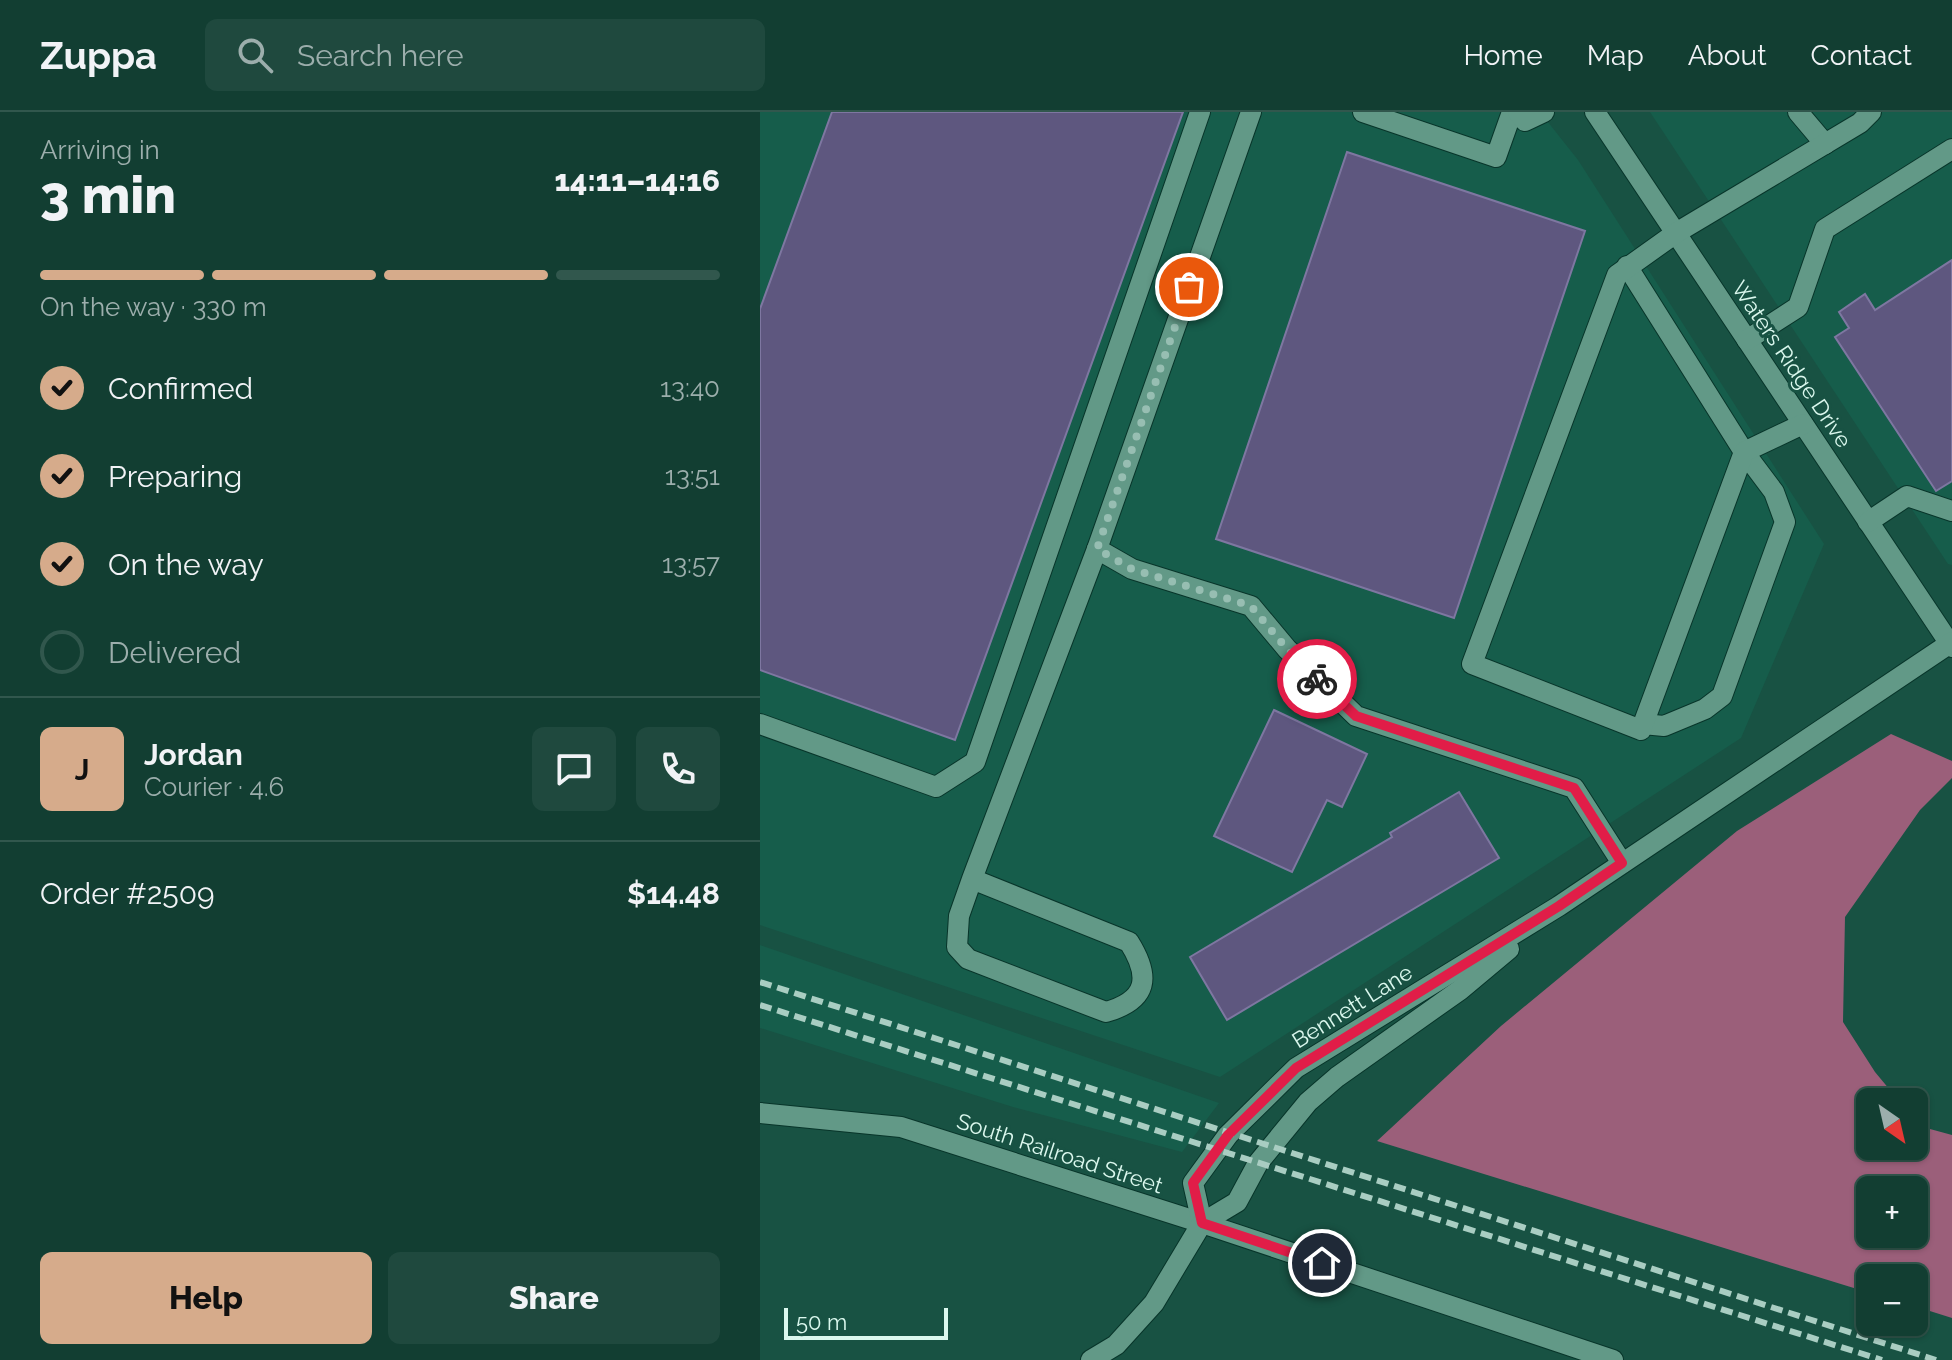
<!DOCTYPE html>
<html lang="en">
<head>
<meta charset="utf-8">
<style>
	body { margin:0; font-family:Raleway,sans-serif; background:#1f493e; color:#f1f3f6; height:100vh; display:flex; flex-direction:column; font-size:30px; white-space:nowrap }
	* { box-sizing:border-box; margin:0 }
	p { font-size:26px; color:#9caeac }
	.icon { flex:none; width:44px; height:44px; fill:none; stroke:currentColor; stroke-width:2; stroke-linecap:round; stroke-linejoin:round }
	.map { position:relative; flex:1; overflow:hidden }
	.panel { display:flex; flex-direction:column; background:#123e32; width:760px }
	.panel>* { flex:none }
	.needle { width:52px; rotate:146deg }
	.fabs { position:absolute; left:1096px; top:976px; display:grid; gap:16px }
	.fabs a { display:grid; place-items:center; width:72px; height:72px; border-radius:12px; background:#123e32; box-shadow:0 2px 6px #0004,0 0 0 2px #31574d; font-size:40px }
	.scale { position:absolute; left:24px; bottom:20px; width:164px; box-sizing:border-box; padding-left:8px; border:4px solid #dbf8ee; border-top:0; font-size:22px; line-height:28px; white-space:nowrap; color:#dbf8ee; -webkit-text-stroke:6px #185243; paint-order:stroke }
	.pin { position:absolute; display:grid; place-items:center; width:68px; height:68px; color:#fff; margin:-34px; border:4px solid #fff; border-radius:50%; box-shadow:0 2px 8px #0007 }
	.courier { position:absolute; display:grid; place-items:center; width:80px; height:80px; margin:-40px; border:6px solid #e11d48; border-radius:50%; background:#fff; color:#222; box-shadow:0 2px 10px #0007 }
	.headline em { font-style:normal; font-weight:800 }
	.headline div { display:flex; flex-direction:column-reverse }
	.headline { display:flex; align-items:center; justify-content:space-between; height:136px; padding:0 40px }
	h1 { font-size:52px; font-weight:800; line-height:60px }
	.bar { display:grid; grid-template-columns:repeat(4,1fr); gap:12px 8px; align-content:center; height:96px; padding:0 40px }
	.bar i { height:10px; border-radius:6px; background:#31574d }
	.bar .current { background:#d6ab8b }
	.bar p { grid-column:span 4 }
	.line { display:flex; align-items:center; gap:20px; padding:0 40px; border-top:2px solid #31574d }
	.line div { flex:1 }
	.round { display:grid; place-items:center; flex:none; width:84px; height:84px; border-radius:12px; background:#1f493e }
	ol { padding:0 40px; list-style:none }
	li { display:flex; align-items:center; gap:24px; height:88px }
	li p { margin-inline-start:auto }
	li .icon { padding:8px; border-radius:50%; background:#d6ab8b; color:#111; stroke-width:4 }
	li:last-child { color:#9caeac }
	li i { width:44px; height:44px; border:4px solid #31574d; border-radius:50% }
	.button { display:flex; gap:16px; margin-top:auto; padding:16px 40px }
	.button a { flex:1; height:92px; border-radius:12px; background:#d6ab8b; color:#111; font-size:32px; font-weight:800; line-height:92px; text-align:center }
	.button a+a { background:#1f493e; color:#f1f3f6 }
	header { display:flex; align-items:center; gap:48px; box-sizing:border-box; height:112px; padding:0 40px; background:#123e32; border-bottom:2px solid #31574d }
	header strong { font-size:38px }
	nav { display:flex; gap:44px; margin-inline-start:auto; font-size:28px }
	.search { width:560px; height:72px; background:#1f493e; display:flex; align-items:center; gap:20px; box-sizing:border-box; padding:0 28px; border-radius:12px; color:#9caeac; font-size:30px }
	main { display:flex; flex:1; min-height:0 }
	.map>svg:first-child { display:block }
	.built { fill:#165d4b }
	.forest { fill:#9b5f7a; fill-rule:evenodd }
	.building { fill:#5e577f; stroke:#7e77a1; stroke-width:2 }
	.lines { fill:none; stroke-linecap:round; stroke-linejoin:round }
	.minor-casing { stroke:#08352a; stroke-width:22 }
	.minor { stroke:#629987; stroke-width:20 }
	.rail { stroke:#a9cdc2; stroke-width:6; stroke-dasharray:12 6; stroke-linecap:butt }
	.done { stroke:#97beb2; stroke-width:8; stroke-dasharray:0 14.4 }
	.route { stroke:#e11d48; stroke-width:10 }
	.labels { text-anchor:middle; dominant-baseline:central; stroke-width:6; stroke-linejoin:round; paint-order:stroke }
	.street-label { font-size:22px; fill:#dbf8ee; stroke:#185243 }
</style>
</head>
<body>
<header>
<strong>Zuppa</strong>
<div class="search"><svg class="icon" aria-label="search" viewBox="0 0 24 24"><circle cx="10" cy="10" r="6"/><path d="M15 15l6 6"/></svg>Search here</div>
<nav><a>Home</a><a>Map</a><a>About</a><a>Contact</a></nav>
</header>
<main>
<section class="panel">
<div class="headline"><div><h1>3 min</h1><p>Arriving in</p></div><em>14:11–14:16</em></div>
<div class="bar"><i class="current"></i><i class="current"></i><i class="current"></i><i></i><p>On the way · 330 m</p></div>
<ol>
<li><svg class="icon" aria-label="check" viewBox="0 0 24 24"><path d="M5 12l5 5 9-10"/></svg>Confirmed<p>13:40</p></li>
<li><svg class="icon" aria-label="check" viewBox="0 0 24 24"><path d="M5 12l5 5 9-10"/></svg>Preparing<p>13:51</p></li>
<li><svg class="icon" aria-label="check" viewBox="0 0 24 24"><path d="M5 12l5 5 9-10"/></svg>On the way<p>13:57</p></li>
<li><i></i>Delivered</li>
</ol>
<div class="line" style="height:144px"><b class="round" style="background:#d6ab8b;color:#111">J</b><div><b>Jordan</b><p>Courier · 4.6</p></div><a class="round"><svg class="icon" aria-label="chat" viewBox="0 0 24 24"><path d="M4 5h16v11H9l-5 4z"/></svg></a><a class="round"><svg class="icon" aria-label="phone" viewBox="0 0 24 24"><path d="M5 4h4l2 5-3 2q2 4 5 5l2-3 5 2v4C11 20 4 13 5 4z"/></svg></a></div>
<div class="line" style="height:104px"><div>Order #2509</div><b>$14.48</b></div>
<div class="button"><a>Help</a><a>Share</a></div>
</section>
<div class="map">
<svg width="1192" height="1248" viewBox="0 0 1192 1248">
	<rect width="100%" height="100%" fill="#185243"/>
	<g class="built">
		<path d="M0,0H780L818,48L1064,432L981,626L460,965L0,813Z"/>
		<path d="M890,0H1192V453L1188,452Z"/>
		<path d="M0,833L459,991L422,1040L253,995L0,916Z"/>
	</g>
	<path class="forest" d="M1131,622L1192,649V666L1160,698L1085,805L1083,910L1115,960L1140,990H1110V1034H1154V1008L1159,1014L1192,1023V1206L1154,1194V1166H1110V1181L617,1029L741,914L977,719ZM1110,1078H1154V1122H1110Z"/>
	<g class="building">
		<path d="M72,0H423L195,628L0,558V197Z"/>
		<path d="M587,40L825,119L694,506L456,427Z"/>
		<path d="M1192,148V369L1176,379L1075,225L1089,216L1079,200L1105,182L1115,198Z"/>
		<path d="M514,598L607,642L582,695L567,688L532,760L454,724Z"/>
		<path d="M699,680L739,746L467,908L430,845L632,725L630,721Z"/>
	</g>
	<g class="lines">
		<g class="minor-casing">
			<g id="minor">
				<path d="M603,0L736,45L752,0"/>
				<path d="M758,0L765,9L784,0"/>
				<path d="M835,0L1192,535"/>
				<path d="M1038,0L1065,32"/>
				<path d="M867,154L984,340L1014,380L1025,410L962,584L945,597L904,614L883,612"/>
				<path d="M987,228L1038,195L1065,117L1192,37"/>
				<path d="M1043,312L984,340L881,618L712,552L857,163L916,121L1100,11L1111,0"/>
				<path d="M1108,410L1147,384L1192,399"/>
				<path d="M337,437L372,457L491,494L527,537L596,604L814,676L862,751"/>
				<path d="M0,612L176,675L215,650L440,0"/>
				<path d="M212,767L369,830C391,865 388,888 346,900L208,847L197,835L199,804L212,767L337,437L491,0"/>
				<path d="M0,1001L141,1015L442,1111L853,1248"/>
				<path d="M442,1111L433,1071L468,1023L536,956L799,794L1192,530"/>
				<path d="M331,1248L356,1233L394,1191L442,1111L477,1090L498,1051L548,990L577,965L700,878L749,837"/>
			</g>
		</g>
		<use href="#minor" class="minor"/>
		<g class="rail">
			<path d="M0,870L1176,1248"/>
			<path d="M0,893L1122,1248"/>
		</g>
	</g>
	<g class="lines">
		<path class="done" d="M429,175L337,437L372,457L491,494L527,537L557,567"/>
		<path class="route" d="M557,567L596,604L814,676L862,751L799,794L536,956L468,1023L433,1071L442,1111L562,1151"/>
	</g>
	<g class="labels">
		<g class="street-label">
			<text transform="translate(1032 252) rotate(56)">Waters Ridge Drive</text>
			<text transform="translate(592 894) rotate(-32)">Bennett Lane</text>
			<text transform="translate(300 1041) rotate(18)">South Railroad Street</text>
		</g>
	</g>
</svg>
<div class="fabs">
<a><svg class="needle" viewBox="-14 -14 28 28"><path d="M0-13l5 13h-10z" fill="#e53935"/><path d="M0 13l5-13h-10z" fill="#9caeac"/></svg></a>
<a>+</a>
<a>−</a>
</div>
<div class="scale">50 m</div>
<div class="pin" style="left:429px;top:175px;background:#ea580c"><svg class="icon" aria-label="bag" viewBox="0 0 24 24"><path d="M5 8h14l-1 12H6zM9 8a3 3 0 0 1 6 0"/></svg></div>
<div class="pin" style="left:562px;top:1151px;background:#1f2937"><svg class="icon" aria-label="home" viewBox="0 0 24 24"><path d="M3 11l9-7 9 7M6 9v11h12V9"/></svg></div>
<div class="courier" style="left:557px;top:567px"><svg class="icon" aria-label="bike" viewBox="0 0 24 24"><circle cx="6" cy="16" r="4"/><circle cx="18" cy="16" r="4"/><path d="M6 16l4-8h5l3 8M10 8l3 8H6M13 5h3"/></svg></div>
</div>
</main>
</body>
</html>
